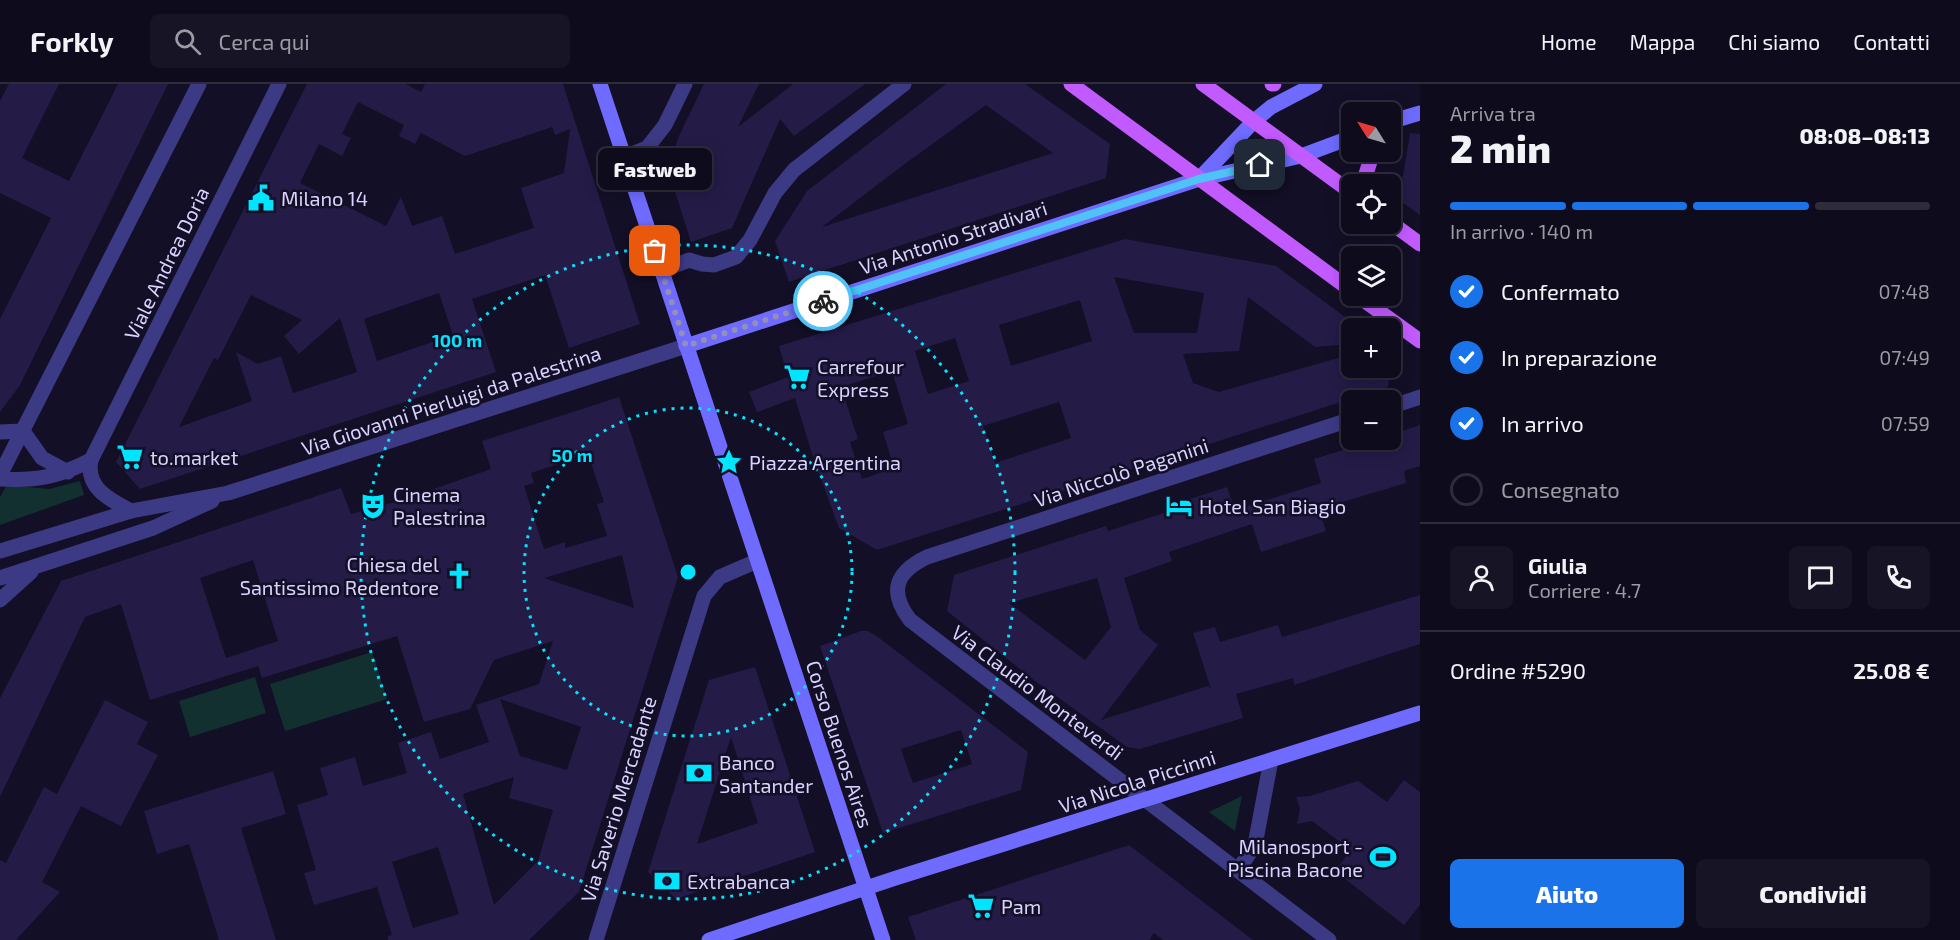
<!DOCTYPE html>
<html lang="it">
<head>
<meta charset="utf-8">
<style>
	body { margin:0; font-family:"Exo 2",sans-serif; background:#171425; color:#f1f3f6; height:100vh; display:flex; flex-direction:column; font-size:22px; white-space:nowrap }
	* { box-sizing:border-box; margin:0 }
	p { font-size:20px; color:#9b9ba3 }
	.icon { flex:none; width:33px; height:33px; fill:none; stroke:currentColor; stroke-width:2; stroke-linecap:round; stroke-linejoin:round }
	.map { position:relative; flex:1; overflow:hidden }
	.sheet { display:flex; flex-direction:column; background:#0e0b1c; width:540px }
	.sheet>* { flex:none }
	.needle { width:39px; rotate:307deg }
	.fabs { position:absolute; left:1341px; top:18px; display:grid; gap:12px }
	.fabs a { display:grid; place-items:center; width:60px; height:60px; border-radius:9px; background:#0e0b1c; box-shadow:0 3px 15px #0003,0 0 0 2px #2e2b3b; font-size:30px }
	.pin { position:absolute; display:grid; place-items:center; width:51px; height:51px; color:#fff; margin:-26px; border-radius:12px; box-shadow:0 3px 9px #0006 }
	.courier { position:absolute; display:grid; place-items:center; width:60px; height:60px; margin:-30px; border:4px solid #4fc3f7; border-radius:50%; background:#fff; color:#222; box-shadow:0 2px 8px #0007 }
	.bubble { position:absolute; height:42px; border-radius:9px; background:#0e0b1c; box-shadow:0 3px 15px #0003,0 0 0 2px #2e2b3b; font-size:20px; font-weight:800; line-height:42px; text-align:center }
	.head em { font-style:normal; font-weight:800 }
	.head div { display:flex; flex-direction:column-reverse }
	.head { display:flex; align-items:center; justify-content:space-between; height:102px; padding:0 30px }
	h1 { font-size:39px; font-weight:800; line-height:45px }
	.bar { display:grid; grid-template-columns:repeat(4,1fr); gap:9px 6px; align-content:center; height:72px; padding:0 30px }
	.bar i { height:8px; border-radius:4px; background:#2e2b3b }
	.bar .on { background:#1a73e8 }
	.bar p { grid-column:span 4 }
	.line { display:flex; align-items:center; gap:15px; padding:0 30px; border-top:2px solid #2e2b3b }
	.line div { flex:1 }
	.round { display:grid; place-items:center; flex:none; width:63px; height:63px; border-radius:9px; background:#171425 }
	ol { padding:0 30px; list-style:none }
	li { display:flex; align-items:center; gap:18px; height:66px }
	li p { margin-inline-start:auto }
	li .icon { padding:6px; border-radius:50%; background:#1a73e8; color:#fff; stroke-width:4 }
	li:last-child { color:#9b9ba3 }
	li i { width:33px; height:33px; border:3px solid #2e2b3b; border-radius:50% }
	.cta { display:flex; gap:12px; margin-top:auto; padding:12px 30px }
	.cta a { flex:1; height:69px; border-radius:9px; background:#1a73e8; color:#fff; font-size:24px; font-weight:800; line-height:69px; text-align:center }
	.cta a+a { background:#171425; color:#f1f3f6 }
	header { display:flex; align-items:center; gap:36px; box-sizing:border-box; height:84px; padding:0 30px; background:#0e0b1c; border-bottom:2px solid #2e2b3b }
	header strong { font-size:28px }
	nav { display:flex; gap:33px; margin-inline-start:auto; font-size:21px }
	.search { width:420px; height:54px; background:#171425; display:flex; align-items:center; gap:15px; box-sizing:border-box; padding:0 21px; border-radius:9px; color:#9b9ba3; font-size:22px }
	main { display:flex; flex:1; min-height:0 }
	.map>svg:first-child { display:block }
	.green { fill:#12302f }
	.building { fill:#241b47; fill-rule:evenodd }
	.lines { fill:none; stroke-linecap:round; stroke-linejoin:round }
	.street { stroke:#3d3a85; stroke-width:15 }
	.secondary { stroke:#6f6bff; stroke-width:15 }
	.primary { stroke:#c25bff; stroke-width:15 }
	.done { stroke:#948fb3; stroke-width:6; stroke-dasharray:0 10.8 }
	.route { stroke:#4fc3f7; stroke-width:8 }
	.ring { fill:none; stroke:#00e5ff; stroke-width:3; stroke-dasharray:3 6 }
	.labels { text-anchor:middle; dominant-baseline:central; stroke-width:5; stroke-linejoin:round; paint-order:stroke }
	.poi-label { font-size:20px; fill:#d9d4ff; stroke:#130f26; text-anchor:start }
	.street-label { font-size:20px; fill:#d9d4ff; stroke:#130f26 }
	.centre { fill:#00e5ff; stroke:#130f26; stroke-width:3 }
	.ring-label { font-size:18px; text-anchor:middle; font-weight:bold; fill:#00e5ff; stroke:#130f26; stroke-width:5; stroke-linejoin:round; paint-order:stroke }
</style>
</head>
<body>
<header>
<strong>Forkly</strong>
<div class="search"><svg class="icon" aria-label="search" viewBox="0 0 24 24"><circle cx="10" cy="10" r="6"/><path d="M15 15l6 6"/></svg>Cerca qui</div>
<nav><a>Home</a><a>Mappa</a><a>Chi siamo</a><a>Contatti</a></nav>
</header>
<main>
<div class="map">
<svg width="1420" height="856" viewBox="0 0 1420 856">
	<rect width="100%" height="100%" fill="#130f26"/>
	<g class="green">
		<path d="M80,397L84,411L0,441V413L7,401L49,405Z"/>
		<path d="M372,568L387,615L285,647L270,600Z"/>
		<path d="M255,593L266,629L190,653L179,617Z"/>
		<path d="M1242,712L1235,747L1209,728Z"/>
	</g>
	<g class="building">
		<path d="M9,0H59L22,74L69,97L118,0H168L20,301L0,328V235L51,134L0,109V17Z"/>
		<path d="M307,0H406L421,8L425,0H563L640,240L569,264L545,191L472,215L496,288L140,405L116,378ZM358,18L404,41L399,52L415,60L421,49L465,72L552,43L555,51L570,45L564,89L521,104L534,144L455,170L442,132L412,142L401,113L386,142L300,99L319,60L342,72L351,54L342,50ZM439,209L453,251L377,277L364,235ZM251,211L302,236L284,252L299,270L340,234L357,288L293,309L281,272L258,280L236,268L252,317L179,343L214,274L218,276Z"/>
		<path d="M704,0H759L738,43L793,0H865L794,52L780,35L732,144L691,158L671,95L670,81L673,69L678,54Z"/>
		<path d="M946,0H1025L1110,60L1106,94L789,198L775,157L807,107ZM986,21L1053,69L822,143L902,82Z"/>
		<path d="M1410,49L1420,50V131L1399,116Z"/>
		<path d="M1125,155L1276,182L1352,238V260L1315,263L1248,213L1239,267L1183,270L1193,299L1219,308L1352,270V284H1391L1388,303L877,466L839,444L812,370L795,314L757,328L749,308L788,293L779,262ZM1114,193L1204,209L1197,249H1134ZM1080,216L1092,257L1011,282L999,241ZM955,254L969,297L928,310L915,267ZM892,287L908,340L883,348L894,384L862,395L850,358L858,355L841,303ZM1059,318L1071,354L995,379L983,342Z"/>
		<path d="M619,313L678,493L579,808L529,856H388V852L392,851L377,803L314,821L304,789L316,786L297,721L328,711L320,684L355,673L363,702L407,689L398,659L431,648L440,675L489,658L476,621L539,600L553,557L494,576L470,625L424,638L397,552L262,594L258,582L150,616L121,520L85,533L0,713V614L61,497L341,404L351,430L402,416L491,385L482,357ZM588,370L604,418L597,420L607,452L565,464V458L544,465L524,402L534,399L531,389ZM622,471L634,524L544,494ZM253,476L278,557L226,574L200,494ZM500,615L581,643L567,686L520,672ZM514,693L509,714L553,726L538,777L494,821L463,710ZM438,763L459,830L413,844L392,778Z"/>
		<path d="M1420,341V382L1404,387L1406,399L1319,425L1326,447L1261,468L1252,440L1169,468L1172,477L1124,494L1140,546L1158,561L1101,636L1208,602L1211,605L1193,549L1215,543L1220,558L1278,541L1282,553L1420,511V560L1294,601L1293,594L1236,610L1243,634L1140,665L1127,663L1035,597L947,527L954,491L1106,442L1108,447L1170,427L1169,422L1227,403L1235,426L1321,399L1314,375L1375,356H1390V351ZM1097,494L1111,543L1085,576L1009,519Z"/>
		<path d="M861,547H867L874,550L1028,668L1021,706L883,749L820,562ZM961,646L972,680L913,699L901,665Z"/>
		<path d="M755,583L815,768L676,815L648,788L709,596ZM731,653L758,739L697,760Z"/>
		<path d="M105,616L148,638L137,660L158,671L121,742L81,722L42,798L60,808L16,856H0V776L6,779L44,703L57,710Z"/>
		<path d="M273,687L286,730L241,744L276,856H219L189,760L157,770L144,727Z"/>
		<path d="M1404,696L1420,708V821L1404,841L1335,787L1351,766L1312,737L1297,740L1300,724L1296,713L1310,712L1358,697L1387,718Z"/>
		<path d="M1129,761L1253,856H1163L1154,849L1149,856H916L908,833Z"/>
	</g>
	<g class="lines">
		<g class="street">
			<path d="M624,73L647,64L665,41L685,0"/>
			<path d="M661,187L689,176L702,180L714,181L736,173L750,156L775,109L794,86L904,0"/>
			<path d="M1390,323L1420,313"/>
			<path d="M23,347L42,374L68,388"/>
			<path d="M0,348L23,347"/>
			<path d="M0,391L199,0"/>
			<path d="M0,395C37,397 58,393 91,376"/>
			<path d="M131,427C110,416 85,404 91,376L279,0"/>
			<path d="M0,467L131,427L228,409L686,262"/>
			<path d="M0,494L153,444L212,417"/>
			<path d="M0,516L31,488"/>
			<path d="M1238,786L1255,761L1271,676"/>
			<path d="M596,856L704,512L720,493L757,477"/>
			<path d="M1329,856L910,536C888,507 896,488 927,473L1352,335"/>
		</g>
		<g class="secondary">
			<path d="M600,0L883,856"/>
			<path d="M1390,38L1420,29"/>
			<path d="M1199,95L1254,37L1271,23L1315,0"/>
			<path d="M686,262L1199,95L1301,72L1352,53"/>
			<path d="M709,856L896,794L1420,629"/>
		</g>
		<g class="primary">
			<path d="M1071,0L1352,207"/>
			<path d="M1203,0L1352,109"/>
			<path d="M1272,0H1274"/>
			<path d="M1390,40L1392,38"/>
			<path d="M1367,100L1366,90L1373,68"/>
			<path d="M1390,138L1420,160"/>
			<path d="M1358,212L1420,257"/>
		</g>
	</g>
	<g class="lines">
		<path class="done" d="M655,167L686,262L823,217"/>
		<path class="route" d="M823,217L1199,95L1260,81"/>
	</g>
	<g class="ring">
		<circle cx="688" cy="488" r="164"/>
		<circle cx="688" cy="488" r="327"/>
	</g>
	<defs>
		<g id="civic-bare" transform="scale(2.07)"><path d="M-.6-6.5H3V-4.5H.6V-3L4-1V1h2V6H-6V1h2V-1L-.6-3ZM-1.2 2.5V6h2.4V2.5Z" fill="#00e5ff" stroke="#130f26" stroke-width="2.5" paint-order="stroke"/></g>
		<g id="supermarket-bare" transform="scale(2.07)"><path d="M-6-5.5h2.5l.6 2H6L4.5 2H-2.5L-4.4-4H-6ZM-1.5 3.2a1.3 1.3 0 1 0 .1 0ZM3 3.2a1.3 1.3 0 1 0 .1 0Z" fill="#00e5ff" stroke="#130f26" stroke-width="2.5" paint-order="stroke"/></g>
		<g id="sight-bare" transform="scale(2.07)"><path d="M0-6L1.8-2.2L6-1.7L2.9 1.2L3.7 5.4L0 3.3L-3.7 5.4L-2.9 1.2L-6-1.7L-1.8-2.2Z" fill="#00e5ff" stroke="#130f26" stroke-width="2.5" paint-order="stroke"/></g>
		<g id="theatre-bare" transform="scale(2.07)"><path d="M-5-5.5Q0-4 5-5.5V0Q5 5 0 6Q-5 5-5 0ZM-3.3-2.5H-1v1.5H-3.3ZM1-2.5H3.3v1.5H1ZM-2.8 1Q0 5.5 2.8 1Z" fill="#00e5ff" stroke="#130f26" stroke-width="2.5" paint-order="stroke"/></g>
		<g id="hotel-bare" transform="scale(2.07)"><path d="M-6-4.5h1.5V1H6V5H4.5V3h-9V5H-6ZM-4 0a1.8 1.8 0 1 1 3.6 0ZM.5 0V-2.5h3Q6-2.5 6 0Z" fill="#00e5ff" stroke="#130f26" stroke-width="2.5" paint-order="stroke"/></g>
		<g id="church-bare" transform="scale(2.07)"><path d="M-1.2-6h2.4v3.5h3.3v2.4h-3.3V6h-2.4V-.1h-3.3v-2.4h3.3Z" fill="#00e5ff" stroke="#130f26" stroke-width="2.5" paint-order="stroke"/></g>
		<g id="bank-bare" transform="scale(2.07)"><path d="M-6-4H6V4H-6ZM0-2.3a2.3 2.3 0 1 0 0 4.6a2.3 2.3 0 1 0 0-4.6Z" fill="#00e5ff" stroke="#130f26" stroke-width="2.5" paint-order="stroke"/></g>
		<g id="stadium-bare" transform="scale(2.07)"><path d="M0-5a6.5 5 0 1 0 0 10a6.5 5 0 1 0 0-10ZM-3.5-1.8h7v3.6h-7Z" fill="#00e5ff" stroke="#130f26" stroke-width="2.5" paint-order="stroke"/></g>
	</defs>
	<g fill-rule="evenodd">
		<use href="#civic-bare" x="261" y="114"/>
		<use href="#supermarket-bare" x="797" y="293"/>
		<use href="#supermarket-bare" x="130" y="373"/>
		<use href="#sight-bare" x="729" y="378"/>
		<use href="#theatre-bare" x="373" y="422"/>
		<use href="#hotel-bare" x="1179" y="422"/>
		<use href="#church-bare" x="459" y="492"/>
		<use href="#bank-bare" x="699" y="689"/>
		<use href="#stadium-bare" x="1383" y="773"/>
		<use href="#bank-bare" x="667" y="797"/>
		<use href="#supermarket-bare" x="981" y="822"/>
	</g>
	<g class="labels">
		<g class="poi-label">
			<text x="281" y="114">Milano 14</text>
			<text x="817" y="282">Carrefour<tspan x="817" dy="23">Express</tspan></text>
			<text x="150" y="373">to.market</text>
			<text x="749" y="378">Piazza Argentina</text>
			<text x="393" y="410">Cinema<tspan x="393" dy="23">Palestrina</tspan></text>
			<text x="1199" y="422">Hotel San Biagio</text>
			<text x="439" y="480" text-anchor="end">Chiesa del<tspan x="439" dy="23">Santissimo Redentore</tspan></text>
			<text x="719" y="678">Banco<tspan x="719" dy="23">Santander</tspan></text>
			<text x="1363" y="762" text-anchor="end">Milanosport -<tspan x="1363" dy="23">Piscina Bacone</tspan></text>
			<text x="687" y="797">Extrabanca</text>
			<text x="1001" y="822">Pam</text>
		</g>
		<g class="street-label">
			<text transform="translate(953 153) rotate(-18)">Via Antonio Stradivari</text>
			<text transform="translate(166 179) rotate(-64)">Viale Andrea Doria</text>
			<text transform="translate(451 316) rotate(-18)">Via Giovanni Pierluigi da Palestrina</text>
			<text transform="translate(1121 388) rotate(-18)">Via Niccolò Paganini</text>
			<text transform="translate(1038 608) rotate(37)">Via Claudio Monteverdi</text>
			<text transform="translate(840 660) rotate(72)">Corso Buenos Aires</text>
			<text transform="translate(1137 697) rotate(-18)">Via Nicola Piccinni</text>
			<text transform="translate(618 715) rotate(-73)">Via Saverio Mercadante</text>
		</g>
	</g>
	<circle cx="688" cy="488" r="9" class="centre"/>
	<g class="ring-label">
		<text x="457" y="263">100 m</text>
		<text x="572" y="378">50 m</text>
	</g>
</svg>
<div class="fabs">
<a><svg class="needle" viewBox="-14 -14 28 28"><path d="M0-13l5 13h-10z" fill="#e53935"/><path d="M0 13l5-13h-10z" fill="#9b9ba3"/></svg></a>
<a><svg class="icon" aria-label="locate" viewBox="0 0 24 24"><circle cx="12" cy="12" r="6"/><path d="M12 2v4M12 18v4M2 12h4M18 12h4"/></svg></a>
<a><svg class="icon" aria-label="layers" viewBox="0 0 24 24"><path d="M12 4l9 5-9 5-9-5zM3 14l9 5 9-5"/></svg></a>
<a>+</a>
<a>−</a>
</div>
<div class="pin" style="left:655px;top:167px;background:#ea580c"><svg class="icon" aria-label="bag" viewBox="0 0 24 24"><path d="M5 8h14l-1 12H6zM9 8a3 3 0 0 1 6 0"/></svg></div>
<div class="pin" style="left:1260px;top:81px;background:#1f2937"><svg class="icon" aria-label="home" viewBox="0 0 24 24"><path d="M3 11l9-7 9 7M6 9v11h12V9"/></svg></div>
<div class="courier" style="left:823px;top:217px"><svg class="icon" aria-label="bike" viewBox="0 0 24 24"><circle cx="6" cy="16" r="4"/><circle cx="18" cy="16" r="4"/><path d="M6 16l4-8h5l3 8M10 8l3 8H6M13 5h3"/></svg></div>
<div class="bubble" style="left:598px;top:64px;width:114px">Fastweb</div>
</div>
<section class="sheet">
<div class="head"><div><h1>2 min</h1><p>Arriva tra</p></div><em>08:08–08:13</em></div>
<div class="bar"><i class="on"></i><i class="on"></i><i class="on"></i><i></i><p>In arrivo · 140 m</p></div>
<ol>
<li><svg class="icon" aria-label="check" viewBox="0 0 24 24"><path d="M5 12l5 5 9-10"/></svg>Confermato<p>07:48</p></li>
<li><svg class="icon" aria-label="check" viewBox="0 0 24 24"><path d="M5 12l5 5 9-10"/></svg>In preparazione<p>07:49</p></li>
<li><svg class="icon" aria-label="check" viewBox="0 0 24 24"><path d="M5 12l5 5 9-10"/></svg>In arrivo<p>07:59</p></li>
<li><i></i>Consegnato</li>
</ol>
<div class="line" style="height:108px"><a class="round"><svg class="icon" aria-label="person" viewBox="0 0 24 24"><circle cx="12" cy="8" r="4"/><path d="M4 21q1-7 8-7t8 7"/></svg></a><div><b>Giulia</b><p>Corriere · 4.7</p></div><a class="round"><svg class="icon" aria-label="chat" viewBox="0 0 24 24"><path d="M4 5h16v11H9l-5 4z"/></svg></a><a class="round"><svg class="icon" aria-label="phone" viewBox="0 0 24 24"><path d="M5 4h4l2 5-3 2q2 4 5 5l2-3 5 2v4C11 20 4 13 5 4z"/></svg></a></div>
<div class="line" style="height:78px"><div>Ordine #5290</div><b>25.08 €</b></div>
<div class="cta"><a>Aiuto</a><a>Condividi</a></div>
</section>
</main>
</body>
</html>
